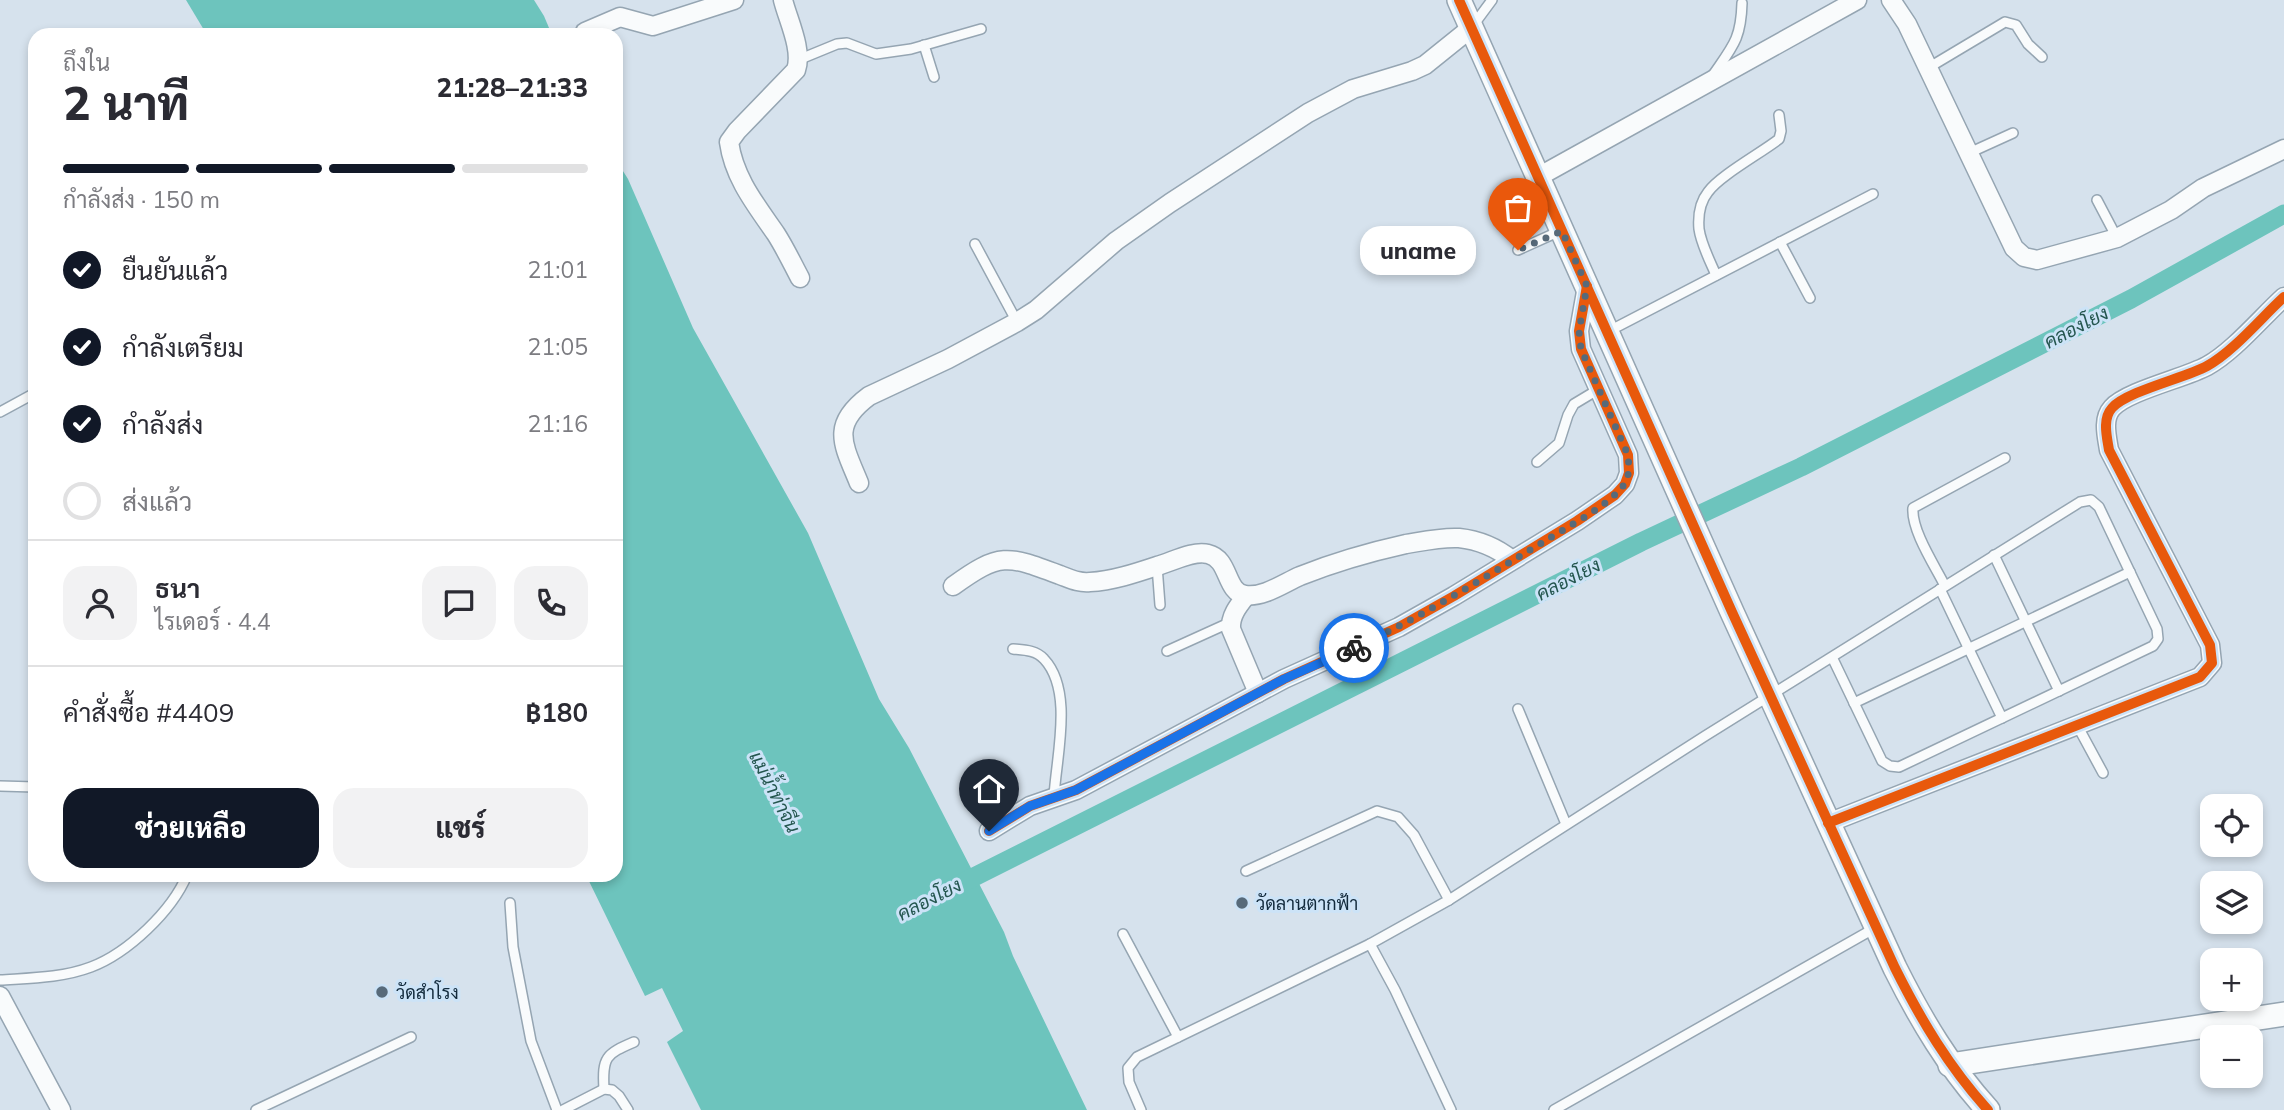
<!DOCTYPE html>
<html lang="th">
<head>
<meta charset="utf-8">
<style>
	body { margin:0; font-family:Mulish,Sarabun,sans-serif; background:#f2f2f3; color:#2b2b33; height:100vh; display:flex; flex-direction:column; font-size:26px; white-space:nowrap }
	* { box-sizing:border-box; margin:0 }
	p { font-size:23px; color:#7c7c81 }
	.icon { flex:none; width:38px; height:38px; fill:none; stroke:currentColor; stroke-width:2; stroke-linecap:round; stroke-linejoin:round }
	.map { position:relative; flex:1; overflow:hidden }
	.drawer { position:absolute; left:28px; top:28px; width:595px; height:854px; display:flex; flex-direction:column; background:#fff; border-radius:21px; box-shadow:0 4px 10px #0003 }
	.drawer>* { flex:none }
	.tools { position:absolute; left:2200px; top:794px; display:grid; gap:14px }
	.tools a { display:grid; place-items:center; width:63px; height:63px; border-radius:14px; background:#fff; box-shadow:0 4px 10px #0003; font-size:35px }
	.pin { position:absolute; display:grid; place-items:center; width:60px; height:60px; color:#fff; margin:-72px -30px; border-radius:50% 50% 50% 0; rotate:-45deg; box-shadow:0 0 7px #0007 }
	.pin .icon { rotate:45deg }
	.courier { position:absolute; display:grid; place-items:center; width:70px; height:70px; margin:-35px; border:5px solid #1a73e8; border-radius:50%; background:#fff; color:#222; box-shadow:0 2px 9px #0007 }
	.bubble { position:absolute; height:49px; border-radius:21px; background:#fff; box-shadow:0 4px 10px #0003; font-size:23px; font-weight:800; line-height:49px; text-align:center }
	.overview em { font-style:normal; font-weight:800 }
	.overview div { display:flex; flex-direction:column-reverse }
	.overview { display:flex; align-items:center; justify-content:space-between; height:119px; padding:0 35px }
	h1 { font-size:46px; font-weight:800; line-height:52px }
	.bar { display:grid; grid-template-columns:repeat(4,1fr); gap:10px 7px; align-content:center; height:84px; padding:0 35px }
	.bar i { height:9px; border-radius:5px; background:#e1e1e2 }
	.bar .current { background:#111827 }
	.bar p { grid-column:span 4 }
	.line { display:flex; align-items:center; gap:18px; padding:0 35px; border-top:2px solid #e1e1e2 }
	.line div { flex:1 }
	.round { display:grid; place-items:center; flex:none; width:74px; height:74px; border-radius:21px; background:#f2f2f3 }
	ol { padding:0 35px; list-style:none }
	li { display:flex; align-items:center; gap:21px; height:77px }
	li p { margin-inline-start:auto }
	li .icon { padding:7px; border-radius:50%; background:#111827; color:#fff; stroke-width:4 }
	li:last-child { color:#7c7c81 }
	li i { width:38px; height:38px; border:4px solid #e1e1e2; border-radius:50% }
	.button { display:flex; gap:14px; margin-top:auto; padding:14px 35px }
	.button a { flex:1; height:80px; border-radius:21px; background:#111827; color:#fff; font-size:28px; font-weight:800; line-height:80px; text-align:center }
	.button a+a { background:#f2f2f3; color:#2b2b33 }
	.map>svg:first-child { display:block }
	.water { fill:#6dc4bd }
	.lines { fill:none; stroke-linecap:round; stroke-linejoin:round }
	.canal { stroke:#6dc4bd; stroke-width:19 }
	.service-casing { stroke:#95a5b2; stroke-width:12 }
	.minor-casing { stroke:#95a5b2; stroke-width:21 }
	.tertiary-casing { stroke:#95a5b2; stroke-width:26 }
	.service { stroke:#f9fbfc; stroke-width:9 }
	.minor { stroke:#f9fbfc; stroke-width:18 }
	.tertiary { stroke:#f9fbfc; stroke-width:23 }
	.cycleway-casing { stroke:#cce3f7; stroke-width:15 }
	.cycleway { stroke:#e8590c; stroke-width:10 }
	.done { stroke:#576a7a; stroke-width:7; stroke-dasharray:0 12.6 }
	.route { stroke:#1a73e8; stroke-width:9 }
	.poi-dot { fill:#576a7a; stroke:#cce3f7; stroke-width:2.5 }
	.labels { text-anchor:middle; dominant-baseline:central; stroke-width:6; stroke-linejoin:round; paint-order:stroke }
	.poi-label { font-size:18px; fill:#122a3c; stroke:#cce3f7; text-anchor:start }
	.water-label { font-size:19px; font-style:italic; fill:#24564f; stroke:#cce3f7 }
</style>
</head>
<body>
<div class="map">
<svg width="2284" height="1110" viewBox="0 0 2284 1110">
	<rect width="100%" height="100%" fill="#d6e2ed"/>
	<g class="water">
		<path d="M186,0H534L544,16L552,35H207Z"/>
		<path d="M616,160L628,179L693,328L808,533L879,699L909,748L1004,932L1013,956L1087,1110H701L667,1042L683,1031L662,988L645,996L586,875H616Z"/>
	</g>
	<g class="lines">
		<path class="canal" d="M952,888L1641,542L1801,467L2131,299L2284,214"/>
		<g class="service-casing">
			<g id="service">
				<path d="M1472,27L1492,0"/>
				<path d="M924,45L934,77"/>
				<path d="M798,60L837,44L847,43L876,54L911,49L981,29"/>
				<path d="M1928,68L2005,22L2016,25L2028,44L2042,57"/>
				<path d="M1713,75C1733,46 1741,39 1742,3"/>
				<path d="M1969,153L2013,133"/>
				<path d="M2097,200L2117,238"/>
				<path d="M1780,242L1810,298"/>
				<path d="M975,244L1017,322"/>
				<path d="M1518,250L1560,231"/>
				<path d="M1716,275C1710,261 1701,244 1699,229C1698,217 1700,202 1708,192C1719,176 1761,153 1779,139L1781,131L1779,115"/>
				<path d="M1609,331L1873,194"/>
				<path d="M0,412L35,393"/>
				<path d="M1537,462L1559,443L1568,415L1574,404L1599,389"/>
				<path d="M1994,555L2059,691"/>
				<path d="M1157,566L1160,605"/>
				<path d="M1945,586C1935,566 1911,530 1913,508L2005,458"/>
				<path d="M1940,589L2002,718"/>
				<path d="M1013,649C1024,650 1036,650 1044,659C1074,691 1056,757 1054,797"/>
				<path d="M1167,651L1231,622"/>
				<path d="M1854,703L2130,572"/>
				<path d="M1518,709L1566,824"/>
				<path d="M2077,725L2103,773"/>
				<path d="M0,786L35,787"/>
				<path d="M1246,871L1377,811L1398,817L1414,835L1449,900"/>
				<path d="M510,903L513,947L531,1041L557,1110"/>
				<path d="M1123,934L1178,1037"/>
				<path d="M1370,944L1395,990L1451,1110"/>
				<path d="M0,980C30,978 62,978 91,967C128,953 172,911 187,875"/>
				<path d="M604,1089C602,1057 606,1054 634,1042"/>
				<path d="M256,1110L411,1037"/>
				<path d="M563,1110L604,1089L612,1090L619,1096L628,1110"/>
				<path d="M1141,1110L1129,1082L1128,1068L1137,1057L1370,944L1449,900L1705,736L2080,502L2091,500L2099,507L2157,629L2158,639L2153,646L1899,767L1890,766L1882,761L1832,657"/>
				<path d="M1554,1110L1875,928"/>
			</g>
		</g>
		<g class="minor-casing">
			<g id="minor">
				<path d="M783,0C788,20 803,50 796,70L737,131L729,142C734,178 756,205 776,234C785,248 792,263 800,278"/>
				<path d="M1891,0L1907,24L2014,248L2024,257L2037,260L2117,238L2171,210L2203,188L2284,149"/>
				<path d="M585,32L620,17L653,26L734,0"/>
				<path d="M1538,177L1857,0"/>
				<path d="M859,483C843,444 830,425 869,396L948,359L1017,322L1036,310L1116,241L1170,203L1308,113L1353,89L1412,71L1425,65L1471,28"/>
				<path d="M953,586C1000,552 1007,555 1060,575C1071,579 1078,583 1090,582C1112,581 1136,573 1157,566C1172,562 1193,550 1208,554C1230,559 1225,592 1245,595C1263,598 1284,583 1300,576C1335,562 1370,552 1406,544C1424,541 1441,537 1459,538C1478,540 1497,548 1512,560"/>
				<path d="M1246,596C1238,606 1230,616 1231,629L1258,693"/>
				<path d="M1828,823L2200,677L2212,663L2210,645L2109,450C2107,437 2102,419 2112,408C2127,391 2185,378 2207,366C2233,352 2262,317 2284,297"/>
				<path d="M989,831L1030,806L1076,790L1284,679L1399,627L1454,596L1577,521L1615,495L1625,484L1629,473L1628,455L1581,349L1579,331L1587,286"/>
				<path d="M0,996L61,1110"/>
			</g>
		</g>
		<g class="tertiary-casing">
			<g id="tertiary">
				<path d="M1459,0L1732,612L1895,968C1921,1020 1949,1067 1988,1110"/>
				<path d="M1950,1065L2284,1014"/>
			</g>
		</g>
		<use href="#service" class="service"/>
		<use href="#minor" class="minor"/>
		<use href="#tertiary" class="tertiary"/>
		<g class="cycleway-casing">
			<g id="cycleway">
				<path d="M1459,0L1732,612L1895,968C1921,1020 1949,1067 1988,1110"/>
				<path d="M1828,823L2200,677L2212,663L2210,645L2109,450C2107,437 2102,419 2112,408C2127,391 2185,378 2207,366C2233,352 2262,317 2284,297"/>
				<path d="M989,831L1030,806L1076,790L1284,679L1399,627L1454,596L1577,521L1615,495L1625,484L1629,473L1628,455L1581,349L1579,331L1587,286"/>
			</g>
		</g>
		<use href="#cycleway" class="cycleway"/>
	</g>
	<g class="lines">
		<path class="done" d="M1354,648C1420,618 1482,579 1545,541C1567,527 1608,506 1623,486C1630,477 1629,466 1628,455L1581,349L1579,331L1587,286L1562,231L1518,250"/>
		<path class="route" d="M989,831L1030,806L1076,790L1284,679L1354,648"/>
	</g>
	<g class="poi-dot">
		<circle cx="1242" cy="903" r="7"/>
		<circle cx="382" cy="992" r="7"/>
	</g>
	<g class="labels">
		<g class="poi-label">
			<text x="1256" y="903">วัดลานตากฟ้า</text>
			<text x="396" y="992">วัดสำโรง</text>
		</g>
		<g class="water-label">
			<text transform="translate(2076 327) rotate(-27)">คลองโยง</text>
			<text transform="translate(1568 579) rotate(-27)">คลองโยง</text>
			<text transform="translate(775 792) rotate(63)">แม่น้ำท่าจีน</text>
			<text transform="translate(929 899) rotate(-27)">คลองโยง</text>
		</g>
	</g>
</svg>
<div class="tools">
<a><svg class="icon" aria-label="locate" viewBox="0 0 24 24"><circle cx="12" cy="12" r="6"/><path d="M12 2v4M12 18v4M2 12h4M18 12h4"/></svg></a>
<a><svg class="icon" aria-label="layers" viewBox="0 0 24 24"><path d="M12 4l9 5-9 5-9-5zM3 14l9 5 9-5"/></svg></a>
<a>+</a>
<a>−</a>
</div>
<div class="pin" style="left:1518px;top:250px;background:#ea580c"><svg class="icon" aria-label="bag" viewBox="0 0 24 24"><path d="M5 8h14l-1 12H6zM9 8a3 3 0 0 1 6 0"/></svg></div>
<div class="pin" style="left:989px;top:831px;background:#1f2937"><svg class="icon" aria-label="home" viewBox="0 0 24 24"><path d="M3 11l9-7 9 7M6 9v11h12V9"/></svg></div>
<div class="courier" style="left:1354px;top:648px"><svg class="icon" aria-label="bike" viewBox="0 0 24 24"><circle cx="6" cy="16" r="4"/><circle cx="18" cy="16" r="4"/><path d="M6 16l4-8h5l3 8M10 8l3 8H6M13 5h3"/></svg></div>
<div class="bubble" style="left:1360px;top:226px;width:116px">uname</div>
<section class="drawer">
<div class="overview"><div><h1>2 นาที</h1><p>ถึงใน</p></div><em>21:28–21:33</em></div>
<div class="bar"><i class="current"></i><i class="current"></i><i class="current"></i><i></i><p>กำลังส่ง · 150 m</p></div>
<ol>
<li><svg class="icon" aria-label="check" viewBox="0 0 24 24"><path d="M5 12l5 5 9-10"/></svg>ยืนยันแล้ว<p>21:01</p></li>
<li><svg class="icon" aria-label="check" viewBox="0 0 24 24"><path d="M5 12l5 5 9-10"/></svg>กำลังเตรียม<p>21:05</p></li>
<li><svg class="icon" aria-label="check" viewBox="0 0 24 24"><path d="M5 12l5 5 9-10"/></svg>กำลังส่ง<p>21:16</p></li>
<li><i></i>ส่งแล้ว</li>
</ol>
<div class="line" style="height:126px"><a class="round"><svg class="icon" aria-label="person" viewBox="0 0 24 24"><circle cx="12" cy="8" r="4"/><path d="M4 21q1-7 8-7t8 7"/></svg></a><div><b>ธนา</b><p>ไรเดอร์ · 4.4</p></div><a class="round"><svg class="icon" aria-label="chat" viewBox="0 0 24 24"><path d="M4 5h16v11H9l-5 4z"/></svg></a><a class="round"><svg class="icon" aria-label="phone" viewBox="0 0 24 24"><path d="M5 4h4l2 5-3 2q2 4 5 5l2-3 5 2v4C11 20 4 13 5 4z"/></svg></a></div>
<div class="line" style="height:91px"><div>คำสั่งซื้อ #4409</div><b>฿180</b></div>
<div class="button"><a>ช่วยเหลือ</a><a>แชร์</a></div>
</section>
</div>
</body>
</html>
